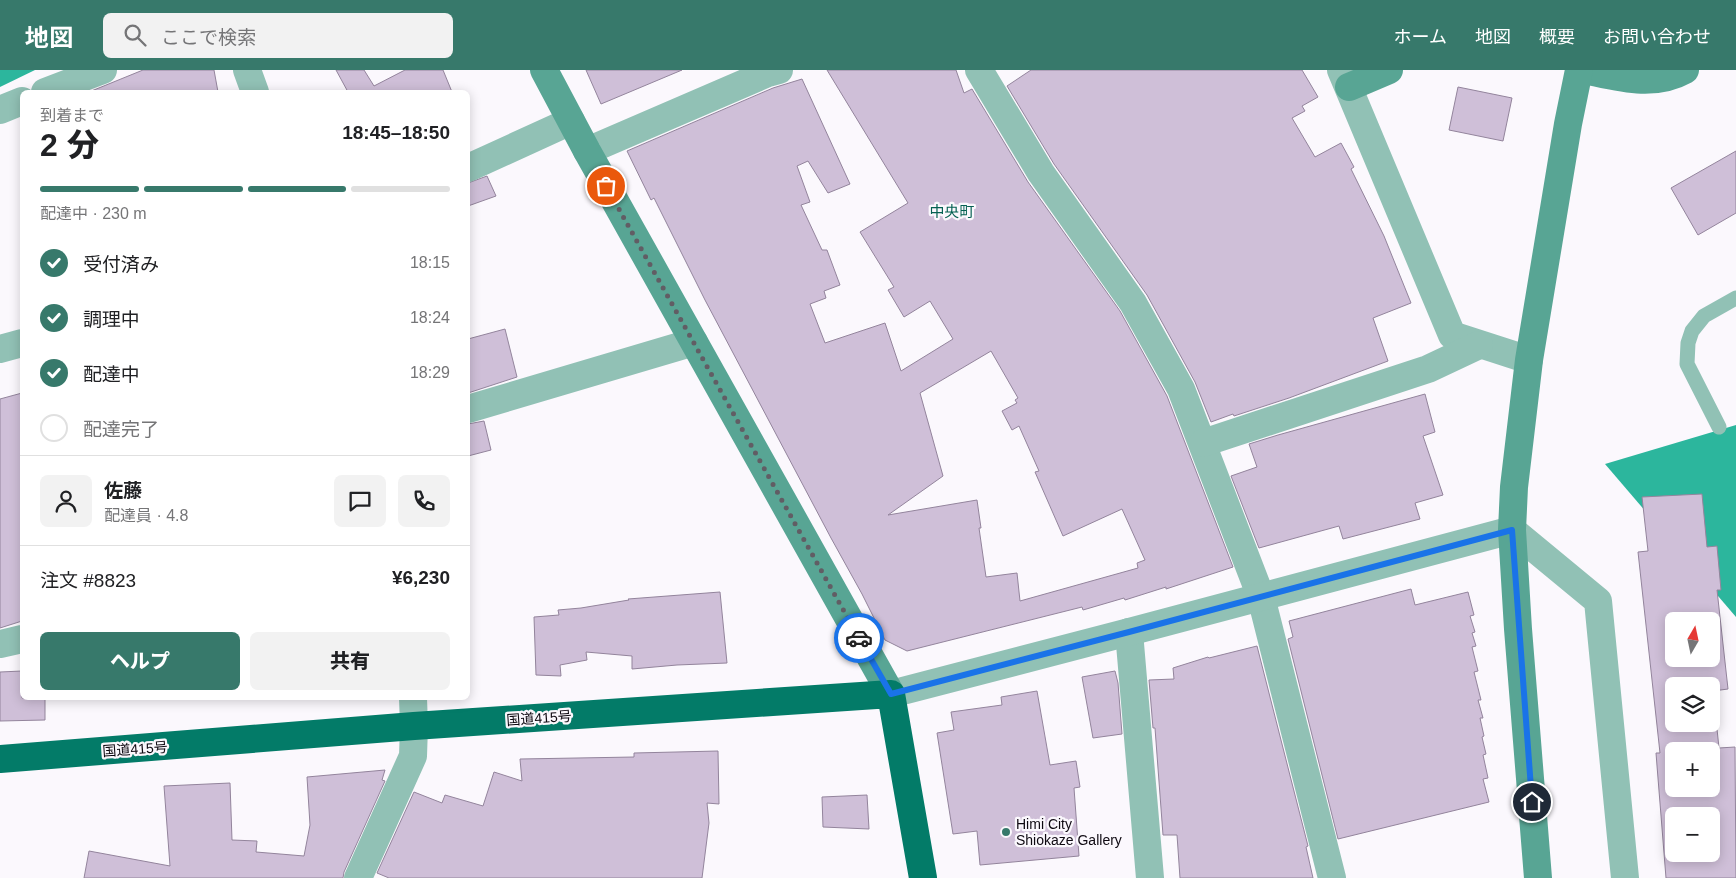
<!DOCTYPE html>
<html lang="ja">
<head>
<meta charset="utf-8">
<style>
	body { margin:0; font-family:Helvetica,"Noto Sans JP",sans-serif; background:#f2f2f2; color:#202124; height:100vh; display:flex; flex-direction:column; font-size:19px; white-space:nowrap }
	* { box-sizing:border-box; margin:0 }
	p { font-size:16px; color:#757577 }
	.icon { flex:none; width:28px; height:28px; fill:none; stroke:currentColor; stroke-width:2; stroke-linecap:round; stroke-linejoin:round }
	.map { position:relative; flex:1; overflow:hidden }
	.details { position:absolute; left:20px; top:20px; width:450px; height:610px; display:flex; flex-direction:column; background:#fff; border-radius:8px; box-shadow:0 2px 12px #0003 }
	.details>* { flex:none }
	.needle { width:32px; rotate:9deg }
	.tools { position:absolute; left:1665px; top:542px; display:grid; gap:10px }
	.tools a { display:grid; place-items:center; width:55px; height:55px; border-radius:8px; background:#fff; box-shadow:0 2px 12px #0003; font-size:25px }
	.pin { position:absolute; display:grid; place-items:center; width:42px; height:42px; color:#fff; margin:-21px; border:2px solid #fff; border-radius:50%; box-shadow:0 1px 5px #0007 }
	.courier { position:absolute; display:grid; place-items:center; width:50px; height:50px; margin:-25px; border:4px solid #1a73e8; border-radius:50%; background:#fff; color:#222; box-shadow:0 1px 6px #0007 }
	.summary em { font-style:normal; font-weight:800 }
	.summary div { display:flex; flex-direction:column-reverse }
	.summary { display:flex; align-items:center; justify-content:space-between; height:85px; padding:0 20px }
	h1 { font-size:32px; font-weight:800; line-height:38px }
	.bar { display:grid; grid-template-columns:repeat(4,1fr); gap:8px 5px; align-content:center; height:60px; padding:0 20px }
	.bar i { height:6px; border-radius:4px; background:#e0e0e0 }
	.bar .selected { background:#37796b }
	.bar p { grid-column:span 4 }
	.line { display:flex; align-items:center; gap:12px; padding:0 20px; border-top:1px solid #e0e0e0 }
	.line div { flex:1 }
	.round { display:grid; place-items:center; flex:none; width:52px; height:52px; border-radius:8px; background:#f2f2f2 }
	ol { padding:0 20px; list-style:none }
	li { display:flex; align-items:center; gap:15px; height:55px }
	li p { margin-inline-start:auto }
	li .icon { padding:5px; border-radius:50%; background:#37796b; color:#fff; stroke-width:4 }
	li:last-child { color:#757577 }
	li i { width:28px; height:28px; border:2px solid #e0e0e0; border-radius:50% }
	.cta { display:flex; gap:10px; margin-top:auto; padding:10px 20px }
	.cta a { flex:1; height:58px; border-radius:8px; background:#37796b; color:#fff; font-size:20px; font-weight:800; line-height:58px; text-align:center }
	.cta a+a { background:#f2f2f2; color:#202124 }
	header { display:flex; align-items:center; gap:30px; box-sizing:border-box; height:70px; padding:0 25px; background:#37796b; color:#fff }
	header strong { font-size:24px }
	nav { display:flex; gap:28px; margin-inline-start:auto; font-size:18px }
	.search { width:350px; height:45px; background:#f2f2f2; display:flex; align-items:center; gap:12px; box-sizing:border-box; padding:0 18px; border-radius:8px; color:#757577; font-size:19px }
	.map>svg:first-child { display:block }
	.water { fill:#2cb69d }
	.building { fill:#cfbfd8; stroke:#93849c; fill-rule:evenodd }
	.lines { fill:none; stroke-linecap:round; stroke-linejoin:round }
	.lane { stroke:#91c1b5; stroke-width:15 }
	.street { stroke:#91c1b5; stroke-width:28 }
	.secondary { stroke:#58a594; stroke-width:28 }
	.highway { stroke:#037b68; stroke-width:28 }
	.done { stroke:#615d64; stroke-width:5; stroke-dasharray:0 9 }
	.route { stroke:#1a73e8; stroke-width:6 }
	.poi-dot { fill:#37796b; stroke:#fbf8fd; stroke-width:2 }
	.labels { text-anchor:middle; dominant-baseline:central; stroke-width:4.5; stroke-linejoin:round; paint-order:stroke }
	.street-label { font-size:14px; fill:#0e0911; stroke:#fbf8fd }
	.poi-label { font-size:14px; fill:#0e0911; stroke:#fbf8fd; text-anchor:start }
	.neighbourhood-label { font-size:15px; fill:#056152; stroke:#fbf8fd }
</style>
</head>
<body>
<header>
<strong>地図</strong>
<div class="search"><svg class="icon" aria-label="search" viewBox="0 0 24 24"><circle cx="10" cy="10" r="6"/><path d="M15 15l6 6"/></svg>ここで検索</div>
<nav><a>ホーム</a><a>地図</a><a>概要</a><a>お問い合わせ</a></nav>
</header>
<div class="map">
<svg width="1736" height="808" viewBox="0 0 1736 808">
	<rect width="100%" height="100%" fill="#fbf8fd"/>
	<g class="water">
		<path d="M0,0H35L0,17Z"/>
		<path d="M1736,355V547L1605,394Z"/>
	</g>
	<g class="building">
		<path d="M143,0H214L218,22H89Z"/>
		<path d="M336,0H364L374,16L405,0H443L452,22H348Z"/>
		<path d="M586,0H682L601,34Z"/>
		<path d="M827,0H956L964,23L972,19L1028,112L1120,241L1167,326L1233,497L1166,519V517L1125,530L1124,528L1083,540L1082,537L907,581L885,570L862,524L831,468L705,230L654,128L651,130L627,81L773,18L802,9L850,114L828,123L808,91L797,96L810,132L801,135L822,180H827L840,215L824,221L826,228L810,234L825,273L885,253L901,301L953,269L930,231L904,247L888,220L894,217L860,162L908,133ZM991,281L1018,328L1015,330L1017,333L1002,341L1012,360L1019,356L1039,401L1035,402L1063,466L1122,439L1145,490L1137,493L1138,498L1020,531L1017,503L986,507L979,458H981L977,430L888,445L943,406L920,323Z"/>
		<path d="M1031,0H1302L1318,27L1302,36L1305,41L1292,48L1315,87L1341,73L1354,97L1351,99L1384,166L1411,233L1373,248L1388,291L1289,328L1234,346L1233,344L1211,352L1195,312L1147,225L1054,94L1007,16Z"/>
		<path d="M1458,17L1512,28L1503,71L1449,60Z"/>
		<path d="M1736,81V143L1698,165L1671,118Z"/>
		<path d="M487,106L496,126L468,136V113Z"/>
		<path d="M505,259L517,307L468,323V269Z"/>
		<path d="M22,323V551L0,558V329Z"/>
		<path d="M1425,324L1435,362L1423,366L1443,425L1415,433L1420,449L1343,469L1339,456L1259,478L1231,406L1257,397L1249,374L1278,365Z"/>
		<path d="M484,351L491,380L468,386V354Z"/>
		<path d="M1702,424L1707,477L1717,476L1721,520H1717L1728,619L1713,621L1719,678L1735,677L1736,808H1666L1656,683H1660L1638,482L1648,481L1642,427ZM1674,551H1711V589H1674ZM1674,616H1711V654H1674ZM1674,681H1711V719H1674ZM1674,746H1711V784H1674Z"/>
		<path d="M1411,519L1415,535L1468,522L1474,545L1470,546L1475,562L1472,563L1476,576L1472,577L1478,601L1474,602L1481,630H1478L1483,648H1480L1484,666L1482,667L1486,684L1483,685L1488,708L1483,709L1489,732L1338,769L1288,569L1293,567L1289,551Z"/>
		<path d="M720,522L727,593L677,595L632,599V586L586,582L587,590L560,595L561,606L536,605L534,547L559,545L558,540L581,538L629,530L628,529Z"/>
		<path d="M1257,576L1308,776L1306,777L1313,808H1180L1177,765H1163L1155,658H1153L1149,610L1174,609L1173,598L1208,587L1209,588Z"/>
		<path d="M22,601V628H45V650L0,651V602Z"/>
		<path d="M1115,601L1118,613L1122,664L1093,668L1082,607Z"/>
		<path d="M1037,621L1050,695L1076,691L1080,717L1074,718L1079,786L980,795L977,761L953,764L937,663L954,660L951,642L1002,635L1001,627Z"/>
		<path d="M718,681L719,734L707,733L709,753L702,808H389L377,803L414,722L442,733L445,725L483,736L494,702L522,711L520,689L634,687V683Z"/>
		<path d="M385,700L382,710L385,711L344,802L343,808H84L89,781L170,796L164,716L230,713L232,770L257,771L256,782L304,786L310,755L307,707Z"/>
		<path d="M867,725L869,759L823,757L822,727Z"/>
	</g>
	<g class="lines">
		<path class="lane" d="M1719,357L1687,294L1688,273L1692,261L1704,246L1736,228"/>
		<g class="street">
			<path d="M247,0L255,22"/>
			<path d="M979,0L1041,103L1133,233L1181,319L1261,527L1332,808"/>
			<path d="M1341,0L1452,265L1529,290"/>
			<path d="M45,22L103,0"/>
			<path d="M0,40L22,31"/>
			<path d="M587,81L768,3L779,0"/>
			<path d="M468,98L571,51"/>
			<path d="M0,279L22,273"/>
			<path d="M468,339L694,272"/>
			<path d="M1203,373L1428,299L1479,275"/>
			<path d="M1129,562L1150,808"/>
			<path d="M0,574L22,569"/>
			<path d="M891,624L1129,562L1512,460L1598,531L1625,808"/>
			<path d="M358,808L413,686L414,656L413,628"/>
		</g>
		<g class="secondary">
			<path d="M544,0L587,81L891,624"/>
			<path d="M1584,0C1618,7 1653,18 1685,0"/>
			<path d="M1349,17L1389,0"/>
			<path d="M1538,808L1518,559L1512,460L1514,417L1529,290L1568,54L1579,0"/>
		</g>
		<path class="highway" d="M0,689L414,656L891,624L923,808"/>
	</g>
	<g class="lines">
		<path class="done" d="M606,116L859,568"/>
		<path class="route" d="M859,568L891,624L1129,562L1512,460L1532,732"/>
	</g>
	<circle class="poi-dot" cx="1006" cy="762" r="5"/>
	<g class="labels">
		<g class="street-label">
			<text transform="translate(539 648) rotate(-4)">国道415号</text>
			<text transform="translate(135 679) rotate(-4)">国道415号</text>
		</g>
		<g class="poi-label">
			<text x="1016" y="754">Himi City<tspan x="1016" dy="16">Shiokaze Gallery</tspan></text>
		</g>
		<g class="neighbourhood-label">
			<text x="952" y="141">中央町</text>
		</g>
	</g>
</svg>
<div class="tools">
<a><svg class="needle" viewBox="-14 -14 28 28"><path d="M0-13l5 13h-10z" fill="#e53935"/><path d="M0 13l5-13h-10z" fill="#757577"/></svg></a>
<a><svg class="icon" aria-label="layers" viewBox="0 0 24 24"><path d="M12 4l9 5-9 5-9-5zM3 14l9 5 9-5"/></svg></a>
<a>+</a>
<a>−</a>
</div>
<div class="pin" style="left:606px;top:116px;background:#ea580c"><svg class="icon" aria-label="bag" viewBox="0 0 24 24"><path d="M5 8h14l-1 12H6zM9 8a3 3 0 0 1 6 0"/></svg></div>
<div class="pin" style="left:1532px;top:732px;background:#1f2937"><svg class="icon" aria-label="home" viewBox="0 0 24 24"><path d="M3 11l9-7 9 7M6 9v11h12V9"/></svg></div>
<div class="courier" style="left:859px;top:568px"><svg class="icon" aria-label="car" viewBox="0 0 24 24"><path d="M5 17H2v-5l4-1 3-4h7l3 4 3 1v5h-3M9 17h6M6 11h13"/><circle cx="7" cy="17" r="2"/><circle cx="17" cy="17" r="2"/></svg></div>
<section class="details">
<div class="summary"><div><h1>2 分</h1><p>到着まで</p></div><em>18:45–18:50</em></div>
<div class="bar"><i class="selected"></i><i class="selected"></i><i class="selected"></i><i></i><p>配達中 · 230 m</p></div>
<ol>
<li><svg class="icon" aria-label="check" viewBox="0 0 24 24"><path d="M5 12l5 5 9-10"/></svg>受付済み<p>18:15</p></li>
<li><svg class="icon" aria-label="check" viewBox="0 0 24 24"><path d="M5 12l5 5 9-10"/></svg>調理中<p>18:24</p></li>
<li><svg class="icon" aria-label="check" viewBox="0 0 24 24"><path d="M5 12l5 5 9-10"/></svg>配達中<p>18:29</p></li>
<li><i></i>配達完了</li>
</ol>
<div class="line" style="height:90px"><a class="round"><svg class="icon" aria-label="person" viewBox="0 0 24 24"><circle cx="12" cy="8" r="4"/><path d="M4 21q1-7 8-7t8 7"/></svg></a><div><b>佐藤</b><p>配達員 · 4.8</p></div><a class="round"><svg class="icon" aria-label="chat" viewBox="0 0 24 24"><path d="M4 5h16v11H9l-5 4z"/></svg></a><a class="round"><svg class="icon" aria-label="phone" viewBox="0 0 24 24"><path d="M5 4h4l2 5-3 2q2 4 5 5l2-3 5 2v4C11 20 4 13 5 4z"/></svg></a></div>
<div class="line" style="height:65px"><div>注文 #8823</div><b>¥6,230</b></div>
<div class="cta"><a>ヘルプ</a><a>共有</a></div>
</section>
</div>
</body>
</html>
